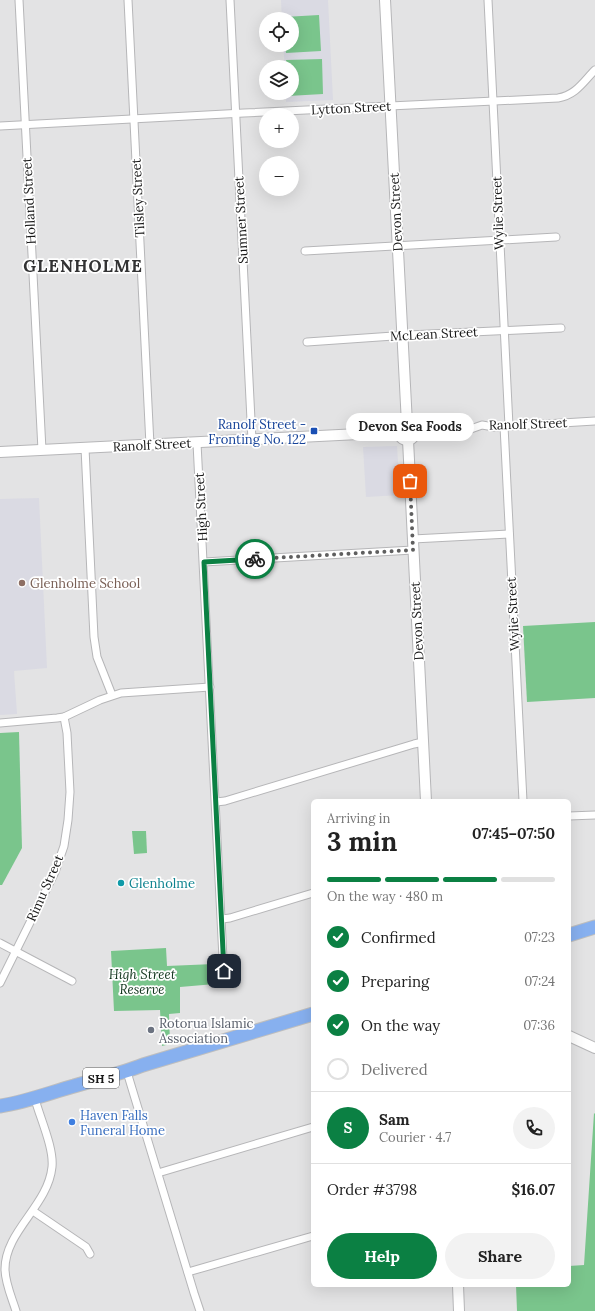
<!DOCTYPE html>
<html lang="en">
<head>
<meta charset="utf-8">
<style>
	body { margin:0; font-family:Lora,serif; background:#f2f2f2; color:#222; height:100vh; display:flex; flex-direction:column; font-size:15px; white-space:nowrap }
	* { box-sizing:border-box; margin:0 }
	p { font-size:13px; color:#767676 }
	.icon { flex:none; width:22px; height:22px; fill:none; stroke:currentColor; stroke-width:2; stroke-linecap:round; stroke-linejoin:round }
	.map { position:relative; flex:1; overflow:hidden }
	.panel { position:absolute; left:311px; top:799px; width:260px; height:488px; display:flex; flex-direction:column; background:#fff; border-radius:6px; box-shadow:0 4px 16px #0002 }
	.panel>* { flex:none }
	.controls { position:absolute; left:259px; top:12px; display:grid; gap:8px }
	.controls a { display:grid; place-items:center; width:40px; height:40px; border-radius:50%; background:#fff; box-shadow:0 4px 16px #0002; font-size:20px }
	.pin { position:absolute; display:grid; place-items:center; width:34px; height:34px; color:#fff; margin:-17px; border-radius:8px; box-shadow:0 2px 6px #0006 }
	.courier { position:absolute; display:grid; place-items:center; width:40px; height:40px; margin:-20px; border:3px solid #0b8043; border-radius:50%; background:#fff; color:#222; box-shadow:0 1px 5px #0007 }
	.bubble { position:absolute; height:28px; border-radius:14px; background:#fff; box-shadow:0 4px 16px #0002; font-size:13px; font-weight:700; line-height:28px; text-align:center }
	.summary em { font-style:normal; font-weight:700 }
	.summary div { display:flex; flex-direction:column-reverse }
	.summary { display:flex; align-items:center; justify-content:space-between; height:68px; padding:0 16px }
	h1 { font-size:26px; font-weight:700; line-height:30px }
	.bar { display:grid; grid-template-columns:repeat(4,1fr); gap:6px 4px; align-content:center; height:48px; padding:0 16px }
	.bar i { height:5px; border-radius:3px; background:#e0e0e0 }
	.bar .active { background:#0b8043 }
	.bar p { grid-column:span 4 }
	.line { display:flex; align-items:center; gap:10px; padding:0 16px; border-top:1px solid #e0e0e0 }
	.line div { flex:1 }
	.round { display:grid; place-items:center; flex:none; width:42px; height:42px; border-radius:21px; background:#f2f2f2 }
	ol { padding:0 16px; list-style:none }
	li { display:flex; align-items:center; gap:12px; height:44px }
	li p { margin-inline-start:auto }
	li .icon { padding:4px; border-radius:50%; background:#0b8043; color:#fff; stroke-width:4 }
	li:last-child { color:#767676 }
	li i { width:22px; height:22px; border:2px solid #e0e0e0; border-radius:50% }
	.action { display:flex; gap:8px; margin-top:auto; padding:8px 16px }
	.action a { flex:1; height:46px; border-radius:24px; background:#0b8043; color:#fff; font-size:16px; font-weight:700; line-height:46px; text-align:center }
	.action a+a { background:#f2f2f2; color:#222 }
	.map>svg:first-child { display:block }
	.built { fill:#dadae3 }
	.green { fill:#7ac58c }
	.lines { fill:none; stroke-linecap:round; stroke-linejoin:round }
	.street-casing { stroke:#b6b6b8; stroke-width:9 }
	.secondary-casing { stroke:#b6b6b8; stroke-width:12 }
	.highway-casing { stroke:#bebebe; stroke-width:15 }
	.street { stroke:#fff; stroke-width:7 }
	.secondary { stroke:#fff; stroke-width:10 }
	.highway { stroke:#87b0ef; stroke-width:13 }
	.done { stroke:#5f5f5f; stroke-width:4; stroke-dasharray:0 7.2 }
	.route { stroke:#0b8043; stroke-width:5 }
	.transit-dot { fill:#1a4fb4; stroke:#fff; stroke-width:1.5 }
	.education-dot { fill:#8d6e63; stroke:#fff; stroke-width:1.5 }
	.culture-dot { fill:#0f9aa8; stroke:#fff; stroke-width:1.5 }
	.worship-dot { fill:#6b7280; stroke:#fff; stroke-width:1.5 }
	.shop-dot { fill:#3f7fe0; stroke:#fff; stroke-width:1.5 }
	.labels { text-anchor:middle; dominant-baseline:central; stroke-width:3.5; stroke-linejoin:round; paint-order:stroke }
	.shield { fill:#fff; stroke:#5d5d5d; stroke-width:1 }
	.shield-label { font-size:12px; font-weight:bold; fill:#181818 }
	.street-label { font-size:13px; fill:#181818; stroke:#fff }
	.transit-label { font-size:13px; fill:#164399; stroke:#fff; text-anchor:end }
	.education-label { font-size:13px; fill:#785e54; stroke:#fff; text-anchor:start }
	.culture-label { font-size:13px; fill:#0d838f; stroke:#fff; text-anchor:start }
	.park-label { font-size:13px; font-style:italic; fill:#0d3219; stroke:#fff }
	.worship-label { font-size:13px; fill:#5b616d; stroke:#fff; text-anchor:start }
	.shop-label { font-size:13px; fill:#366cbe; stroke:#fff; text-anchor:start }
	.district-label { font-size:17px; font-weight:bold; letter-spacing:1px; fill:#323233; stroke:#fff }
</style>
</head>
<body>
<div class="map">
<svg width="595" height="1311" viewBox="0 0 595 1311">
	<rect width="100%" height="100%" fill="#e3e3e4"/>
	<g class="built">
		<path d="M281,0H328L333,100L286,102V93H292V67H285L283,45H292V19H282Z"/>
		<path d="M397,446L400,495L366,497L363,447Z"/>
		<path d="M39,498L47,668L14,671L17,714L0,715V499Z"/>
	</g>
	<g class="green">
		<path d="M319,15L321,51L286,53L285,45H292V19H284V17Z"/>
		<path d="M322,59L323,94L288,96V93H292V67H287L286,60Z"/>
		<path d="M595,622V698L527,702L523,626Z"/>
		<path d="M19,732L22,848L2,885H0V733Z"/>
		<path d="M132,831H146L147,853L134,854Z"/>
		<path d="M166,948L167,966L214,964L215,984L180,987V1013L169,1014L170,1044L162,1046L160,1010L114,1011L111,951Z"/>
		<path d="M594,1113L595,1114V1311H517L516,1285H569V1266L584,1265Z"/>
	</g>
	<g class="lines">
		<g class="street-casing">
			<g id="street">
				<path d="M19,0L42,450"/>
				<path d="M128,0L150,445"/>
				<path d="M230,0L252,440"/>
				<path d="M488,0L509,426"/>
				<path d="M0,126L244,113L558,98C576,95 583,82 595,70"/>
				<path d="M305,251L556,237"/>
				<path d="M307,342L408,335L561,328"/>
				<path d="M504,426L523,801"/>
				<path d="M415,432L449,429L468,430L482,425L494,427L595,421"/>
				<path d="M197,443L224,978"/>
				<path d="M85,448L94,637L97,657L112,695"/>
				<path d="M413,539L509,534"/>
				<path d="M204,562L413,550"/>
				<path d="M0,723L57,718L64,717L100,700L121,693L210,687"/>
				<path d="M216,802L225,801L414,744L423,742"/>
				<path d="M569,816L595,815"/>
				<path d="M222,919L230,918L313,893"/>
				<path d="M0,943L72,981"/>
				<path d="M0,983L55,872L64,846L68,820L70,792L67,733L64,717"/>
				<path d="M127,1072L194,1293L200,1311"/>
				<path d="M158,1173L313,1127"/>
				<path d="M33,1211L86,1247L90,1254"/>
				<path d="M188,1272L313,1236"/>
				<path d="M16,1311C12,1298 5,1283 5,1269C5,1231 48,1206 52,1167C54,1148 40,1118 35,1099"/>
			</g>
		</g>
		<g class="secondary-casing">
			<g id="secondary">
				<path d="M385,0L407,424"/>
				<circle cx="407" cy="432" r="8"/>
				<path d="M408,440L426,801"/>
				<path d="M0,452L399,432"/>
				<path d="M569,1036L595,1048"/>
				<path d="M458,1285L459,1311"/>
			</g>
		</g>
		<g class="highway-casing">
			<g id="highway">
				<path d="M569,935L595,927"/>
				<path d="M0,1106C26,1102 49,1093 74,1086C97,1079 120,1074 143,1065L313,1014"/>
			</g>
		</g>
		<use href="#street" class="street"/>
		<use href="#secondary" class="secondary"/>
		<use href="#highway" class="highway"/>
	</g>
	<g class="lines">
		<path class="done" d="M255,559L413,550L410,481"/>
		<path class="route" d="M224,971L204,562L255,559"/>
	</g>
	<rect class="transit-dot" x="310" y="427" width="8" height="8" rx="2"/>
	<circle class="education-dot" cx="22" cy="583" r="4"/>
	<circle class="culture-dot" cx="121" cy="883" r="4"/>
	<circle class="worship-dot" cx="151" cy="1030" r="4"/>
	<circle class="shop-dot" cx="72" cy="1122" r="4"/>
	<g class="labels">
		<rect class="shield" x="83" y="1068" width="36" height="20" rx="3"/>
		<g class="shield-label">
			<text x="101" y="1078">SH 5</text>
		</g>
		<g class="street-label">
			<text transform="translate(351 108) rotate(-3)">Lytton Street</text>
			<text transform="translate(138 198) rotate(-93)">Tilsley Street</text>
			<text transform="translate(29 201) rotate(-93)">Holland Street</text>
			<text transform="translate(396 212) rotate(-93)">Devon Street</text>
			<text transform="translate(498 213) rotate(-92)">Wylie Street</text>
			<text transform="translate(241 220) rotate(-93)">Sumner Street</text>
			<text transform="translate(434 334) rotate(-3)">McLean Street</text>
			<text transform="translate(528 424) rotate(-2)">Ranolf Street</text>
			<text transform="translate(152 445) rotate(-3)">Ranolf Street</text>
			<text transform="translate(201 507) rotate(-93)">High Street</text>
			<text transform="translate(513 614) rotate(-93)">Wylie Street</text>
			<text transform="translate(417 621) rotate(-93)">Devon Street</text>
			<text transform="translate(45 888) rotate(-66)">Rimu Street</text>
		</g>
		<g class="transit-label">
			<text x="306" y="424">Ranolf Street -<tspan x="306" dy="15">Fronting No. 122</tspan></text>
		</g>
		<g class="education-label">
			<text x="30" y="583">Glenholme School</text>
		</g>
		<g class="culture-label">
			<text x="129" y="883">Glenholme</text>
		</g>
		<g class="park-label">
			<text x="142" y="974">High Street<tspan x="142" dy="15">Reserve</tspan></text>
		</g>
		<g class="worship-label">
			<text x="159" y="1023">Rotorua Islamic<tspan x="159" dy="15">Association</tspan></text>
		</g>
		<g class="shop-label">
			<text x="80" y="1115">Haven Falls<tspan x="80" dy="15">Funeral Home</tspan></text>
		</g>
		<g class="district-label">
			<text x="83" y="266">GLENHOLME</text>
		</g>
	</g>
</svg>
<div class="controls">
<a><svg class="icon" aria-label="locate" viewBox="0 0 24 24"><circle cx="12" cy="12" r="6"/><path d="M12 2v4M12 18v4M2 12h4M18 12h4"/></svg></a>
<a><svg class="icon" aria-label="layers" viewBox="0 0 24 24"><path d="M12 4l9 5-9 5-9-5zM3 14l9 5 9-5"/></svg></a>
<a>+</a>
<a>−</a>
</div>
<div class="pin" style="left:410px;top:481px;background:#ea580c"><svg class="icon" aria-label="bag" viewBox="0 0 24 24"><path d="M5 8h14l-1 12H6zM9 8a3 3 0 0 1 6 0"/></svg></div>
<div class="pin" style="left:224px;top:971px;background:#1f2937"><svg class="icon" aria-label="home" viewBox="0 0 24 24"><path d="M3 11l9-7 9 7M6 9v11h12V9"/></svg></div>
<div class="courier" style="left:255px;top:559px"><svg class="icon" aria-label="bike" viewBox="0 0 24 24"><circle cx="6" cy="16" r="4"/><circle cx="18" cy="16" r="4"/><path d="M6 16l4-8h5l3 8M10 8l3 8H6M13 5h3"/></svg></div>
<div class="bubble" style="left:346px;top:413px;width:128px">Devon Sea Foods</div>
<section class="panel">
<div class="summary"><div><h1>3 min</h1><p>Arriving in</p></div><em>07:45–07:50</em></div>
<div class="bar"><i class="active"></i><i class="active"></i><i class="active"></i><i></i><p>On the way · 480 m</p></div>
<ol>
<li><svg class="icon" aria-label="check" viewBox="0 0 24 24"><path d="M5 12l5 5 9-10"/></svg>Confirmed<p>07:23</p></li>
<li><svg class="icon" aria-label="check" viewBox="0 0 24 24"><path d="M5 12l5 5 9-10"/></svg>Preparing<p>07:24</p></li>
<li><svg class="icon" aria-label="check" viewBox="0 0 24 24"><path d="M5 12l5 5 9-10"/></svg>On the way<p>07:36</p></li>
<li><i></i>Delivered</li>
</ol>
<div class="line" style="height:72px"><b class="round" style="background:#0b8043;color:#fff">S</b><div><b>Sam</b><p>Courier · 4.7</p></div><a class="round"><svg class="icon" aria-label="phone" viewBox="0 0 24 24"><path d="M5 4h4l2 5-3 2q2 4 5 5l2-3 5 2v4C11 20 4 13 5 4z"/></svg></a></div>
<div class="line" style="height:52px"><div>Order #3798</div><b>$16.07</b></div>
<div class="action"><a>Help</a><a>Share</a></div>
</section>
</div>
</body>
</html>
